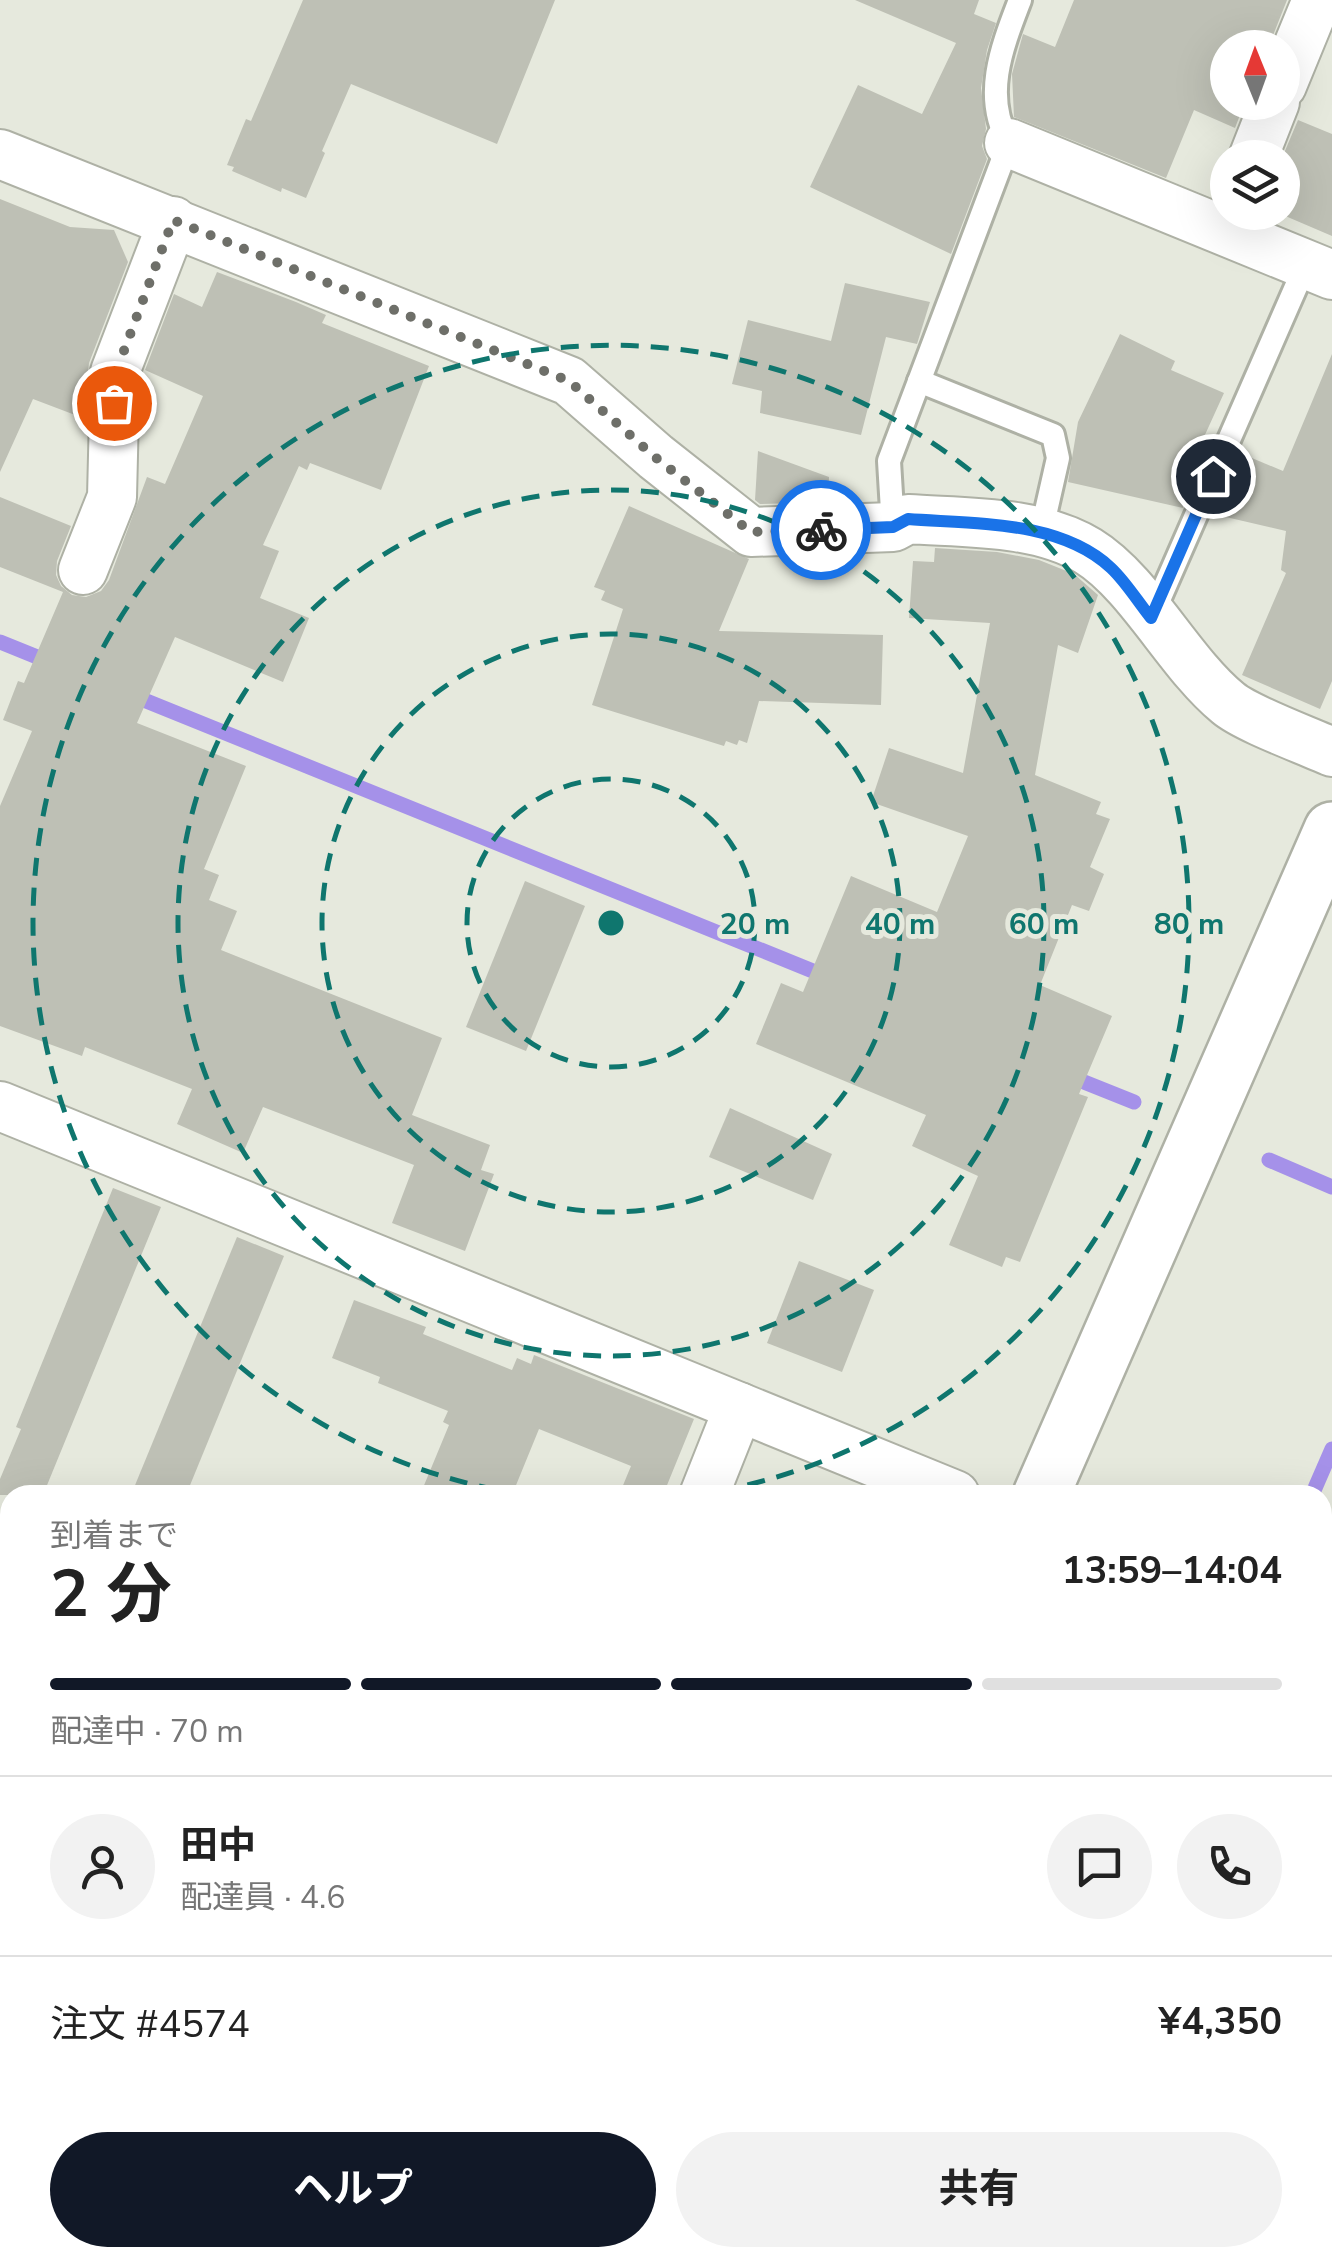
<!DOCTYPE html>
<html lang="ja">
<head>
<meta charset="utf-8">
<style>
	body { margin:0; font-family:"Nunito Sans","Noto Sans JP",sans-serif; background:#f2f2f2; color:#222; height:100vh; display:flex; flex-direction:column; font-size:38px; white-space:nowrap }
	* { box-sizing:border-box; margin:0 }
	p { font-size:32px; color:#767676 }
	.icon { flex:none; width:55px; height:55px; fill:none; stroke:currentColor; stroke-width:2; stroke-linecap:round; stroke-linejoin:round }
	.map { position:relative; flex:1; overflow:hidden }
	.side { position:absolute; left:0px; top:1485px; width:1332px; height:782px; display:flex; flex-direction:column; background:#fff; border-radius:30px 30px 0 0; box-shadow:0 10px 40px #0002 }
	.side>* { flex:none }
	.needle { width:65px; rotate:359deg }
	.controls { position:absolute; left:1210px; top:30px; display:grid; gap:20px }
	.controls a { display:grid; place-items:center; width:90px; height:90px; border-radius:50%; background:#fff; box-shadow:0 10px 40px #0002; font-size:50px }
	.pin { position:absolute; display:grid; place-items:center; width:85px; height:85px; color:#fff; margin:-42px; border:5px solid #fff; border-radius:50%; box-shadow:0 2px 10px #0007 }
	.courier { position:absolute; display:grid; place-items:center; width:100px; height:100px; margin:-50px; border:8px solid #1a73e8; border-radius:50%; background:#fff; color:#222; box-shadow:0 2px 12px #0007 }
	.headline em { font-style:normal; font-weight:700 }
	.headline div { display:flex; flex-direction:column-reverse }
	.headline { display:flex; align-items:center; justify-content:space-between; height:170px; padding:0 50px }
	h1 { font-size:65px; font-weight:700; line-height:75px }
	.bar { display:grid; grid-template-columns:repeat(4,1fr); gap:15px 10px; align-content:center; height:120px; padding:0 50px }
	.bar i { height:12px; border-radius:8px; background:#e0e0e0 }
	.bar .active { background:#111827 }
	.bar p { grid-column:span 4 }
	.line { display:flex; align-items:center; gap:25px; padding:0 50px; border-top:2px solid #e0e0e0 }
	.line div { flex:1 }
	.round { display:grid; place-items:center; flex:none; width:105px; height:105px; border-radius:52px; background:#f2f2f2 }
	.button { display:flex; gap:20px; margin-top:auto; padding:20px 50px }
	.button a { flex:1; height:115px; border-radius:60px; background:#111827; color:#fff; font-size:40px; font-weight:700; line-height:115px; text-align:center }
	.button a+a { background:#f2f2f2; color:#222 }
	.map>svg:first-child { display:block }
	.lines { fill:none; stroke-linecap:round; stroke-linejoin:round }
	.stream { stroke:#a591e9; stroke-width:15 }
	.building { fill:#bec0b5 }
	.service-casing { stroke:#aeb1a5; stroke-width:28 }
	.minor-casing { stroke:#aeb1a5; stroke-width:52 }
	.tertiary-casing { stroke:#aeb1a5; stroke-width:60 }
	.service { stroke:#fff; stroke-width:22 }
	.minor { stroke:#fff; stroke-width:48 }
	.tertiary { stroke:#fff; stroke-width:55 }
	.done { stroke:#6e6f69; stroke-width:10; stroke-dasharray:0 18 }
	.route { stroke:#1a73e8; stroke-width:12 }
	.ring { fill:none; stroke:#0f766e; stroke-width:5; stroke-dasharray:18 12 }
	.centre { fill:#0f766e; stroke:#e6e9dd; stroke-width:5 }
	.ring-label { font-size:30px; text-anchor:middle; font-weight:bold; fill:#0f766e; stroke:#e6e9dd; stroke-width:10; stroke-linejoin:round; paint-order:stroke }
</style>
</head>
<body>
<div class="map">
<svg width="1332" height="2267" viewBox="0 0 1332 2267">
	<rect width="100%" height="100%" fill="#e6e9dd"/>
	<g class="lines">
		<g class="stream">
			<path d="M0,642L52,663"/>
			<path d="M129,694L830,978"/>
			<path d="M1069,1076L1134,1102"/>
			<path d="M1269,1160L1332,1187"/>
			<path d="M1312,1495L1332,1449"/>
		</g>
	</g>
	<g class="building">
		<path d="M303,0H555L497,144L351,84L322,151L325,153L306,198L282,188L281,192L232,171L234,167L227,165L246,119L251,121Z"/>
		<path d="M855,0H979L974,14L996,23L987,50L981,88L986,129L982,146L987,159L951,254L810,187L858,85L922,114L956,43Z"/>
		<path d="M1074,0H1287L1268,48H1228V102H1245L1235,128L1194,110L1166,178L1014,117L1012,74L1023,34L1055,47Z"/>
		<path d="M1298,120L1332,134V236L1276,212H1282V158Z"/>
		<path d="M0,199L70,227L114,230L128,262L89,363L83,418L33,399L0,472Z"/>
		<path d="M217,272L296,302L326,315L322,323L429,366L381,490L310,463L307,470L299,466L263,545L279,551L260,598L309,618L283,682L175,637L137,723L246,766L204,869L219,875L209,900L237,911L221,950L442,1038L412,1115L490,1145L481,1170L494,1174L465,1251L392,1223L414,1165L263,1107L243,1153L177,1124L192,1089L85,1047L82,1056L0,1026V806L32,731L3,720L18,681L24,683L63,592L0,567V497L71,526L57,561L56,575L61,586L72,595L86,597L101,591L109,580L147,477L165,484L203,396L145,370L174,294L202,307Z"/>
		<path d="M845,283L930,302L917,344L886,337L861,435L760,413L762,391L732,384L748,320L831,341Z"/>
		<path d="M1120,334L1175,361L1171,370L1224,393L1204,437L1212,441L1183,508L1068,482L1078,422Z"/>
		<path d="M1332,354V681L1320,709L1242,675L1286,573L1281,570L1286,531L1213,514L1240,453L1283,471Z"/>
		<path d="M758,451L829,477L828,502L760,504L755,500Z"/>
		<path d="M629,506L749,559L719,631L883,635L881,705L759,701L747,743L739,740L737,745L726,741L724,746L592,705L623,609L601,600L605,591L594,587Z"/>
		<path d="M935,548L997,552L1039,560L1074,574L1098,595L1078,653L1058,645L1035,775L1101,802L1096,814L1110,819L1090,867L1104,874L1089,911L1072,905L1040,985L1112,1016L1079,1094L1088,1097L1020,1262L1006,1257L1002,1267L949,1245L978,1176L912,1146L926,1115L756,1044L781,983L803,992L851,876L937,912L968,836L871,802L889,748L963,773L990,623L909,618L913,561L934,562Z"/>
		<path d="M525,881L585,906L526,1051L466,1027Z"/>
		<path d="M730,1108L832,1154L813,1200L709,1157Z"/>
		<path d="M113,1188L161,1207L43,1495H0V1479L21,1429L16,1427Z"/>
		<path d="M237,1237L284,1256L186,1495H131Z"/>
		<path d="M799,1261L874,1290L842,1372L767,1343Z"/>
		<path d="M354,1300L426,1327L423,1334L512,1370L517,1358L531,1364L534,1355L694,1419L663,1495H619L631,1466L539,1429L512,1495H420L449,1425L443,1422L448,1411L378,1383L380,1377L332,1358Z"/>
	</g>
	<g class="lines">
		<g class="service-casing">
			<g id="service">
				<path d="M919,381L1053,435L1058,458L1041,533"/>
				<path d="M893,527L889,461L1009,143C982,96 1002,47 1020,0"/>
				<path d="M1151,618L1306,264"/>
			</g>
		</g>
		<g class="minor-casing">
			<g id="minor">
				<path d="M1282,85L1317,0"/>
				<path d="M1009,143L1332,275"/>
				<path d="M0,154L569,381L656,457L751,532L893,527L908,519C965,523 1037,520 1088,551C1140,583 1179,663 1228,703C1247,719 1306,740 1332,752"/>
				<path d="M1253,158L1275,102"/>
				<path d="M83,570L112,497L115,372L173,221"/>
				<path d="M0,1106L955,1495"/>
				<path d="M704,1495L739,1407"/>
				<path d="M1322,1652L1332,1656"/>
				<path d="M0,1659L10,1663"/>
				<path d="M0,1832L10,1807"/>
				<path d="M1322,2117L1332,2122"/>
				<path d="M1322,2252L1332,2256"/>
				<path d="M1026,2258L1047,2267"/>
				<path d="M394,2267L398,2258"/>
				<path d="M988,2267L992,2258"/>
			</g>
		</g>
		<g class="tertiary-casing">
			<g id="tertiary">
				<path d="M1041,1495L1332,830"/>
				<path d="M702,2267L707,2258"/>
			</g>
		</g>
		<use href="#service" class="service"/>
		<use href="#minor" class="minor"/>
		<use href="#tertiary" class="tertiary"/>
	</g>
	<g class="lines">
		<path class="done" d="M114,403L116,372L173,220L569,381L656,458L751,532L821,530"/>
		<path class="route" d="M821,530L893,527L908,519C974,524 1060,520 1111,568C1126,582 1138,602 1151,618L1213,476"/>
	</g>
	<g class="ring">
		<circle cx="611" cy="923" r="144"/>
		<circle cx="611" cy="923" r="289"/>
		<circle cx="611" cy="923" r="433"/>
		<path d="M526 1495A578 578 0 1 1 696 1495"/>
	</g>
	<circle cx="611" cy="923" r="15" class="centre"/>
	<g class="ring-label">
		<text x="755" y="934">20 m</text>
		<text x="900" y="934">40 m</text>
		<text x="1044" y="934">60 m</text>
		<text x="1189" y="934">80 m</text>
	</g>
</svg>
<div class="controls">
<a><svg class="needle" viewBox="-14 -14 28 28"><path d="M0-13l5 13h-10z" fill="#e53935"/><path d="M0 13l5-13h-10z" fill="#767676"/></svg></a>
<a><svg class="icon" aria-label="layers" viewBox="0 0 24 24"><path d="M12 4l9 5-9 5-9-5zM3 14l9 5 9-5"/></svg></a>
</div>
<div class="pin" style="left:114px;top:403px;background:#ea580c"><svg class="icon" aria-label="bag" viewBox="0 0 24 24"><path d="M5 8h14l-1 12H6zM9 8a3 3 0 0 1 6 0"/></svg></div>
<div class="pin" style="left:1213px;top:476px;background:#1f2937"><svg class="icon" aria-label="home" viewBox="0 0 24 24"><path d="M3 11l9-7 9 7M6 9v11h12V9"/></svg></div>
<div class="courier" style="left:821px;top:530px"><svg class="icon" aria-label="bike" viewBox="0 0 24 24"><circle cx="6" cy="16" r="4"/><circle cx="18" cy="16" r="4"/><path d="M6 16l4-8h5l3 8M10 8l3 8H6M13 5h3"/></svg></div>
<section class="side">
<div class="headline"><div><h1>2 分</h1><p>到着まで</p></div><em>13:59–14:04</em></div>
<div class="bar"><i class="active"></i><i class="active"></i><i class="active"></i><i></i><p>配達中 · 70 m</p></div>
<div class="line" style="height:180px"><a class="round"><svg class="icon" aria-label="person" viewBox="0 0 24 24"><circle cx="12" cy="8" r="4"/><path d="M4 21q1-7 8-7t8 7"/></svg></a><div><b>田中</b><p>配達員 · 4.6</p></div><a class="round"><svg class="icon" aria-label="chat" viewBox="0 0 24 24"><path d="M4 5h16v11H9l-5 4z"/></svg></a><a class="round"><svg class="icon" aria-label="phone" viewBox="0 0 24 24"><path d="M5 4h4l2 5-3 2q2 4 5 5l2-3 5 2v4C11 20 4 13 5 4z"/></svg></a></div>
<div class="line" style="height:130px"><div>注文 #4574</div><b>¥4,350</b></div>
<div class="button"><a>ヘルプ</a><a>共有</a></div>
</section>
</div>
</body>
</html>
